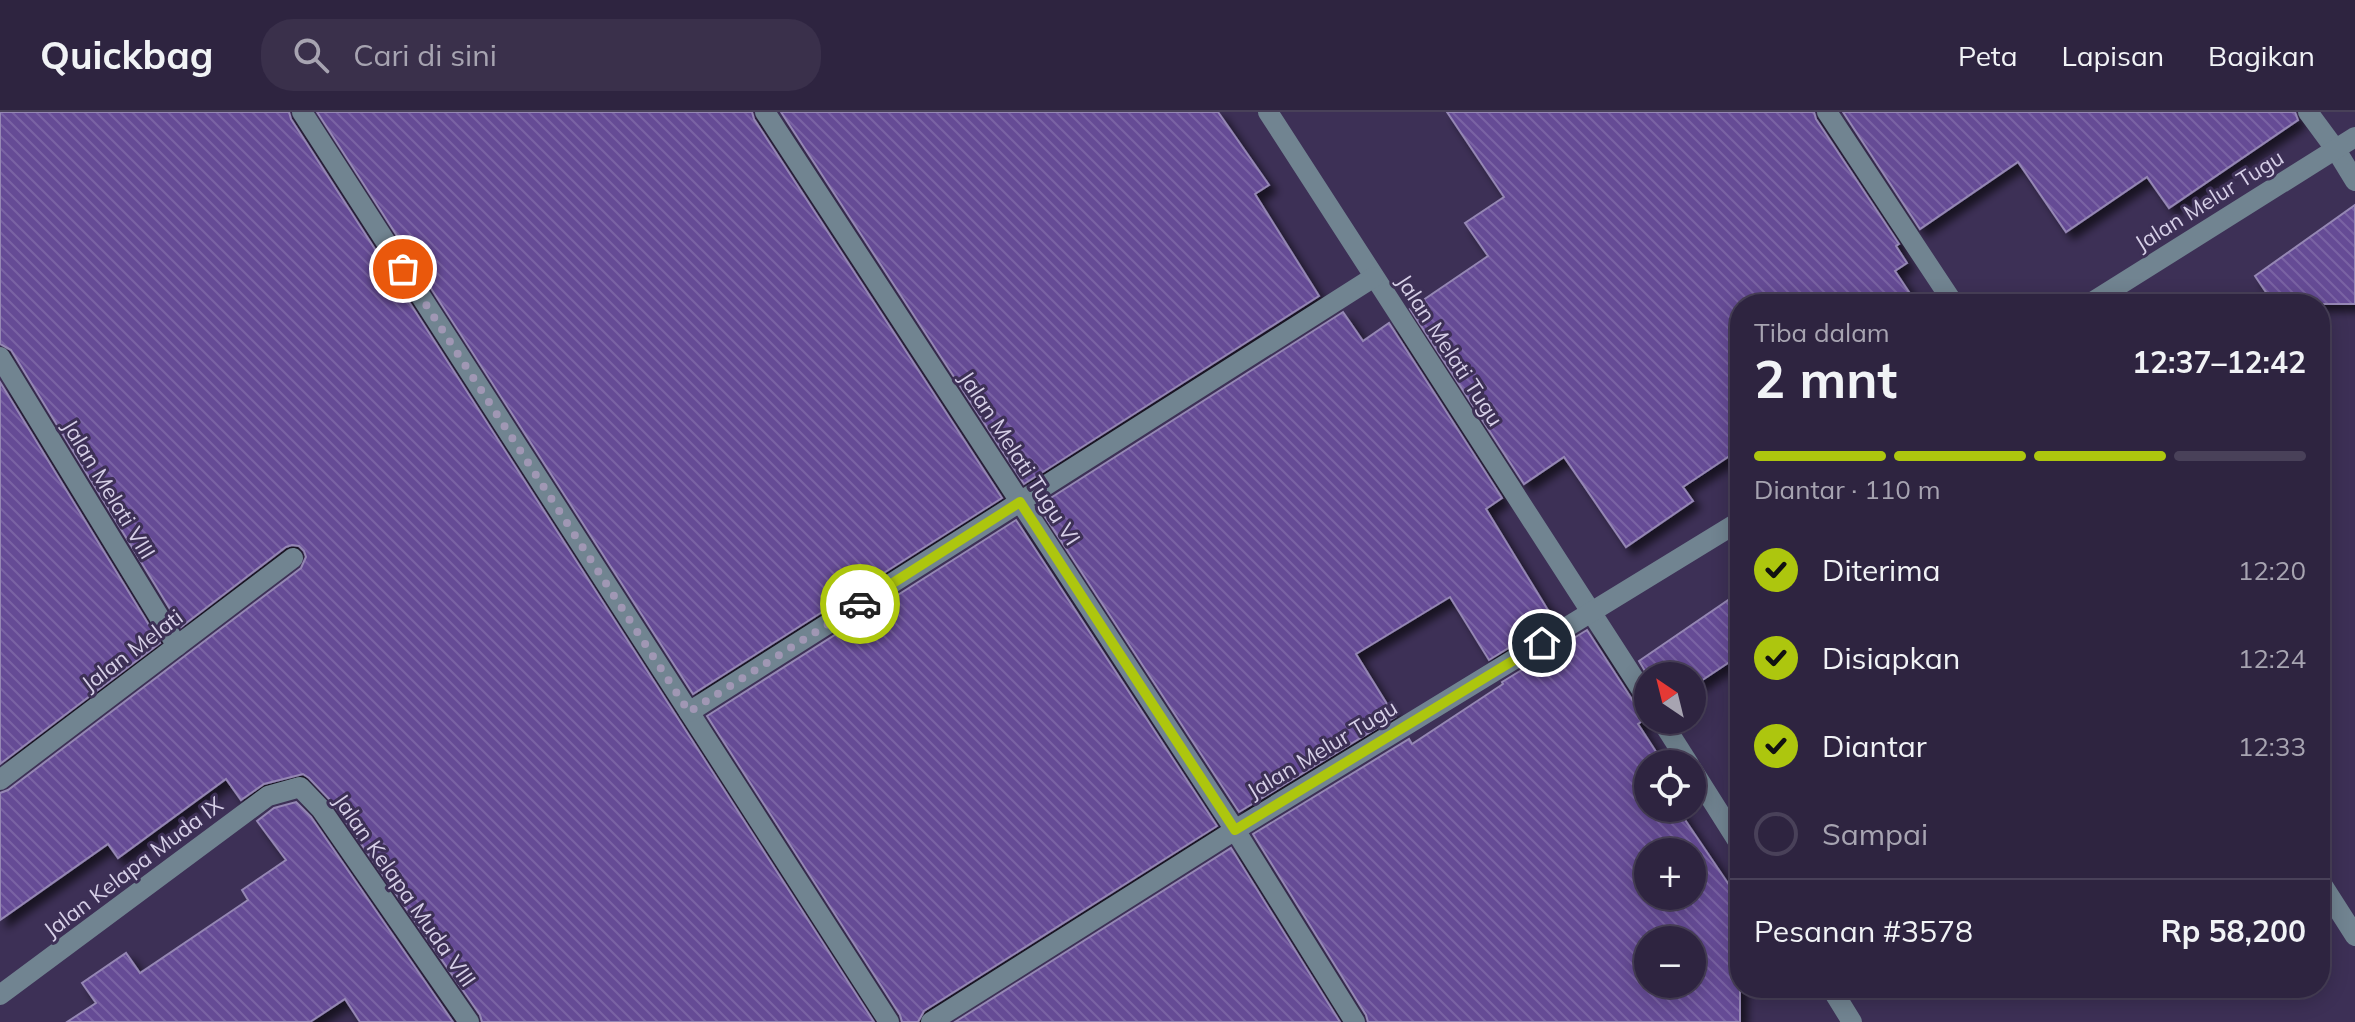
<!DOCTYPE html>
<html lang="id">
<head>
<meta charset="utf-8">
<style>
	body { margin:0; font-family:Mulish,sans-serif; background:#3a304b; color:#f1f3f6; height:100vh; display:flex; flex-direction:column; font-size:30px; white-space:nowrap }
	* { box-sizing:border-box; margin:0 }
	p { font-size:26px; color:#a7a4b1 }
	.icon { flex:none; width:44px; height:44px; fill:none; stroke:currentColor; stroke-width:2; stroke-linecap:round; stroke-linejoin:round }
	.map { position:relative; flex:1; overflow:hidden }
	.panel { position:absolute; left:1730px; top:182px; width:600px; height:704px; display:flex; flex-direction:column; background:#2e2440; border-radius:32px; box-shadow:0 4px 20px #0003,0 0 0 2px #494159 }
	.panel>* { flex:none }
	.needle { width:52px; rotate:325deg }
	.buttons { position:absolute; left:1634px; top:550px; display:grid; gap:16px }
	.buttons a { display:grid; place-items:center; width:72px; height:72px; border-radius:50%; background:#2e2440; box-shadow:0 4px 20px #0003,0 0 0 2px #494159; font-size:40px }
	.pin { position:absolute; display:grid; place-items:center; width:68px; height:68px; color:#fff; margin:-34px; border:4px solid #fff; border-radius:50%; box-shadow:0 2px 8px #0007 }
	.courier { position:absolute; display:grid; place-items:center; width:80px; height:80px; margin:-40px; border:6px solid #adc60e; border-radius:50%; background:#fff; color:#222; box-shadow:0 2px 10px #0007 }
	.headline em { font-style:normal; font-weight:700 }
	.headline div { display:flex; flex-direction:column-reverse }
	.headline { display:flex; align-items:center; justify-content:space-between; height:136px; padding:0 24px }
	h1 { font-size:52px; font-weight:700; line-height:60px }
	.bar { display:grid; grid-template-columns:repeat(4,1fr); gap:12px 8px; align-content:center; height:96px; padding:0 24px }
	.bar i { height:10px; border-radius:6px; background:#494159 }
	.bar .active { background:#adc60e }
	.bar p { grid-column:span 4 }
	.line { display:flex; align-items:center; gap:20px; padding:0 24px; border-top:2px solid #494159 }
	.line div { flex:1 }
	ol { padding:0 24px; list-style:none }
	li { display:flex; align-items:center; gap:24px; height:88px }
	li p { margin-inline-start:auto }
	li .icon { padding:8px; border-radius:50%; background:#adc60e; color:#111; stroke-width:4 }
	li:last-child { color:#a7a4b1 }
	li i { width:44px; height:44px; border:4px solid #494159; border-radius:50% }
	header { display:flex; align-items:center; gap:48px; box-sizing:border-box; height:112px; padding:0 40px; background:#2e2440; border-bottom:2px solid #494159 }
	header strong { font-size:38px }
	nav { display:flex; gap:44px; margin-inline-start:auto; font-size:28px }
	.search { width:560px; height:72px; background:#3a304b; display:flex; align-items:center; gap:20px; box-sizing:border-box; padding:0 28px; border-radius:32px; color:#a7a4b1; font-size:30px }
	.map>svg:first-child { display:block }
	.building { fill:url(#building-back-hatch); stroke:#9587b4; stroke-width:2; fill-rule:evenodd; filter:url(#shadow) }
	.lines { fill:none; stroke-linecap:round; stroke-linejoin:round }
	.minor { stroke:#718491; stroke-width:20 }
	.done { stroke:#a097b4; stroke-width:8; stroke-dasharray:0 14.4 }
	.route { stroke:#adc60e; stroke-width:10 }
	.labels { text-anchor:middle; dominant-baseline:central; stroke-width:6; stroke-linejoin:round; paint-order:stroke }
	.street-label { font-size:22px; fill:#d6cfe7; stroke:#3d3056 }
</style>
</head>
<body>
<header>
<strong>Quickbag</strong>
<div class="search"><svg class="icon" aria-label="search" viewBox="0 0 24 24"><circle cx="10" cy="10" r="6"/><path d="M15 15l6 6"/></svg>Cari di sini</div>
<nav><a>Peta</a><a>Lapisan</a><a>Bagikan</a></nav>
</header>
<div class="map">
<svg width="2355" height="910" viewBox="0 0 2355 910">
	<defs>
		<pattern id="building-back-hatch" width="6" height="6" patternUnits="userSpaceOnUse" patternTransform="scale(2)"><rect width="6" height="6" fill="#654b95"/><path d="M-1 5l2 2M0 0l6 6M5-1l2 2" fill="none" stroke="#7a64a4"/></pattern>
		<filter id="shadow"><feDropShadow dx="7" dy="7" stdDeviation="4" flood-color="#0009"/></filter>
	</defs>
	<rect width="100%" height="100%" fill="#3d3056"/>
	<g class="building">
		<path d="M0,0H289L291,7L874,910H482L480,903L332,690L309,666L303,662L264,672L241,688L226,667L118,746L108,732L0,808V681L8,678L301,456L306,445L304,439L299,434L292,433L286,435L181,515L11,238L0,232Z"/>
		<path d="M317,0H752L754,7L1002,386L693,582Z"/>
		<path d="M781,0H1218L1269,73L1255,82L1319,184L1024,372Z"/>
		<path d="M1447,0H1814L1816,7L1899,132L1896,134L1907,151L1895,159L1917,192H1740V337L1683,375L1693,389L1626,435L1564,345L1524,372L1410,197L1488,144L1465,111L1504,85Z"/>
		<path d="M1843,0H2295L2298,8L2169,96L2147,65L2066,120L2018,50L1920,117Z"/>
		<path d="M2355,93V192H2274L2255,164Z"/>
		<path d="M1343,200L1363,229L1389,211L1502,386L1486,397L1554,508L1489,548L1450,485L1356,542L1395,605L1239,700L1038,394Z"/>
		<path d="M0,270L160,531L0,652Z"/>
		<path d="M1016,408L1217,714L924,899L918,910H902L900,903L707,604Z"/>
		<path d="M1740,480V543L1692,575V564H1648L1639,549Z"/>
		<path d="M1587,518L1637,595L1648,601V605L1638,612L1664,652H1648V696H1677L1740,789V910H1368L1366,903L1253,722L1409,627L1412,632L1503,572L1502,570ZM1648,740H1692V784H1648ZM1648,828H1692V872H1648Z"/>
		<path d="M296,690L311,705L453,910H360L345,887L310,910H67L96,891L82,871L126,841L140,861L248,788L242,778L286,748L257,709L274,696Z"/>
		<path d="M1231,736L1340,910H955Z"/>
	</g>
	<g class="lines">
		<g class="minor">
			<path d="M302,0L889,910"/>
			<path d="M765,0L1235,718L1355,910"/>
			<path d="M1268,0L1648,588"/>
			<path d="M1827,0L1954,192"/>
			<path d="M2308,0L2336,38L2355,69"/>
			<path d="M2089,192L2355,25"/>
			<path d="M0,245L177,534"/>
			<path d="M689,600L1374,165"/>
			<path d="M1661,608L1689,652"/>
			<path d="M1692,657L1740,733"/>
			<path d="M0,668L293,446"/>
			<path d="M2320,769L2355,824"/>
			<path d="M1831,876L1852,910"/>
			<path d="M0,883L268,684L300,675L321,697L469,910"/>
			<path d="M931,910L1235,718L1740,409"/>
		</g>
	</g>
	<g class="lines">
		<path class="done" d="M403,157L689,600L860,492"/>
		<path class="route" d="M860,492L1020,390L1235,718L1542,531"/>
	</g>
	<g class="labels">
		<g class="street-label">
			<text transform="translate(2209 88) rotate(-32)">Jalan Melur Tugu</text>
			<text transform="translate(1450 238) rotate(57)">Jalan Melati Tugu</text>
			<text transform="translate(1020 346) rotate(57)">Jalan Melati Tugu VI</text>
			<text transform="translate(109 377) rotate(59)">Jalan Melati VIII</text>
			<text transform="translate(132 538) rotate(-37)">Jalan Melati</text>
			<text transform="translate(1322 637) rotate(-31)">Jalan Melur Tugu</text>
			<text transform="translate(133 755) rotate(-37)">Jalan Kelapa Muda IX</text>
			<text transform="translate(405 778) rotate(55)">Jalan Kelapa Muda VIII</text>
		</g>
	</g>
</svg>
<div class="buttons">
<a><svg class="needle" viewBox="-14 -14 28 28"><path d="M0-13l5 13h-10z" fill="#e53935"/><path d="M0 13l5-13h-10z" fill="#a7a4b1"/></svg></a>
<a><svg class="icon" aria-label="locate" viewBox="0 0 24 24"><circle cx="12" cy="12" r="6"/><path d="M12 2v4M12 18v4M2 12h4M18 12h4"/></svg></a>
<a>+</a>
<a>−</a>
</div>
<div class="pin" style="left:403px;top:157px;background:#ea580c"><svg class="icon" aria-label="bag" viewBox="0 0 24 24"><path d="M5 8h14l-1 12H6zM9 8a3 3 0 0 1 6 0"/></svg></div>
<div class="pin" style="left:1542px;top:531px;background:#1f2937"><svg class="icon" aria-label="home" viewBox="0 0 24 24"><path d="M3 11l9-7 9 7M6 9v11h12V9"/></svg></div>
<div class="courier" style="left:860px;top:492px"><svg class="icon" aria-label="car" viewBox="0 0 24 24"><path d="M5 17H2v-5l4-1 3-4h7l3 4 3 1v5h-3M9 17h6M6 11h13"/><circle cx="7" cy="17" r="2"/><circle cx="17" cy="17" r="2"/></svg></div>
<section class="panel">
<div class="headline"><div><h1>2 mnt</h1><p>Tiba dalam</p></div><em>12:37–12:42</em></div>
<div class="bar"><i class="active"></i><i class="active"></i><i class="active"></i><i></i><p>Diantar · 110 m</p></div>
<ol>
<li><svg class="icon" aria-label="check" viewBox="0 0 24 24"><path d="M5 12l5 5 9-10"/></svg>Diterima<p>12:20</p></li>
<li><svg class="icon" aria-label="check" viewBox="0 0 24 24"><path d="M5 12l5 5 9-10"/></svg>Disiapkan<p>12:24</p></li>
<li><svg class="icon" aria-label="check" viewBox="0 0 24 24"><path d="M5 12l5 5 9-10"/></svg>Diantar<p>12:33</p></li>
<li><i></i>Sampai</li>
</ol>
<div class="line" style="height:104px"><div>Pesanan #3578</div><b>Rp 58,200</b></div>
</section>
</div>
</body>
</html>
